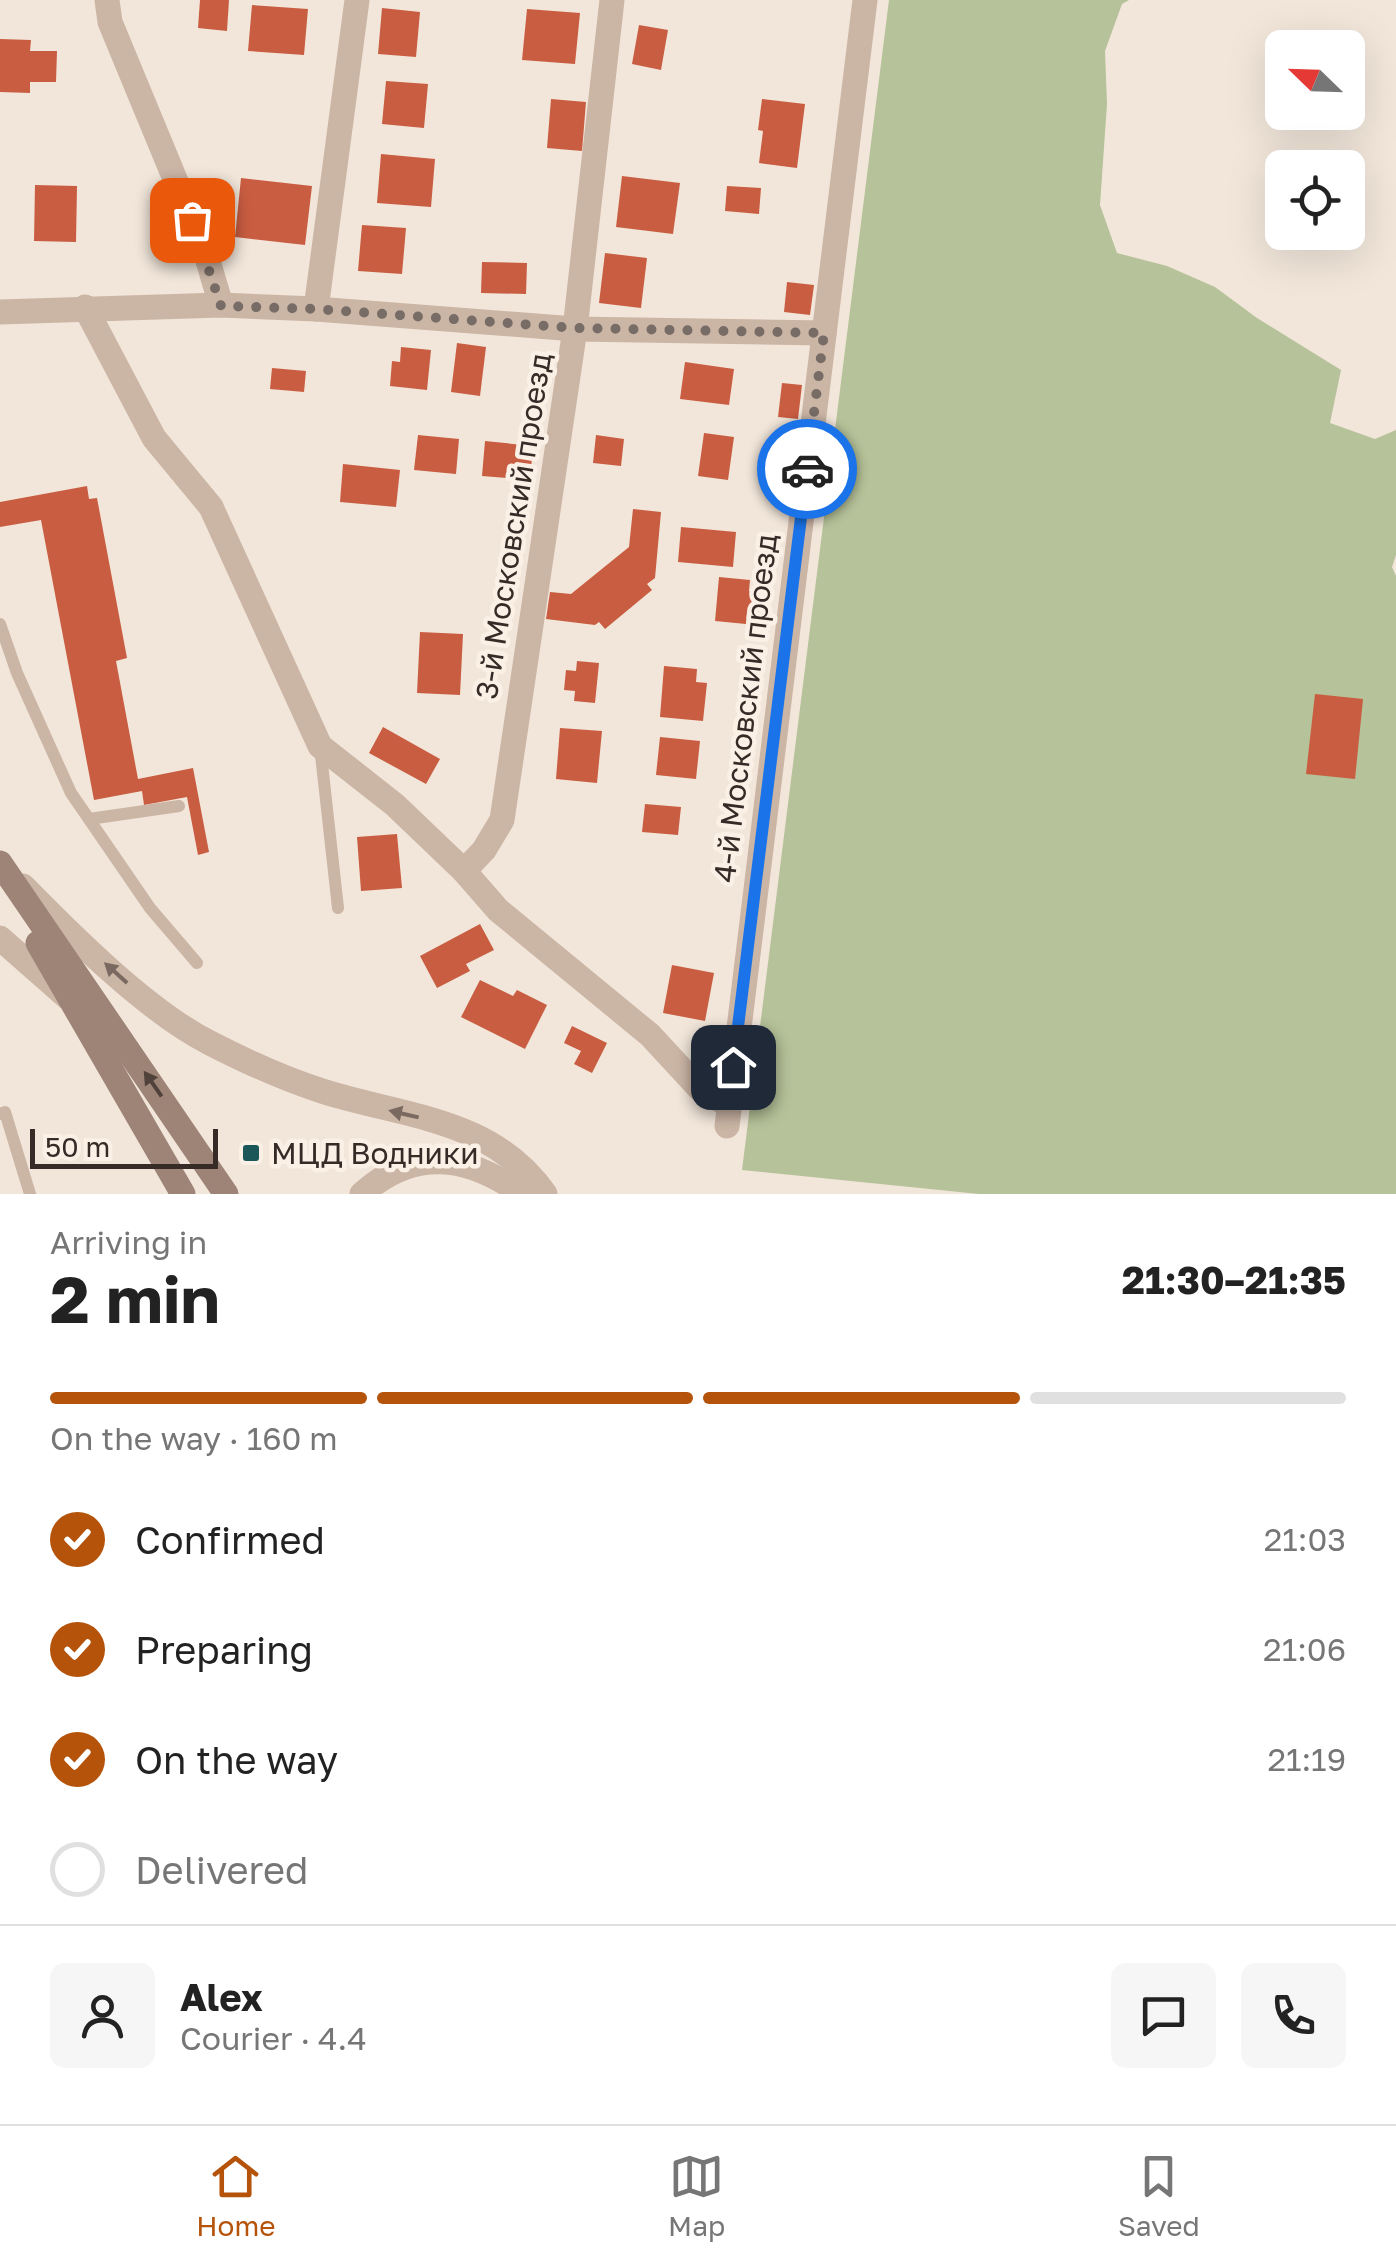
<!DOCTYPE html>
<html lang="en">
<head>
<meta charset="utf-8">
<style>
	body { margin:0; font-family:"Golos Text",sans-serif; background:#f6f6f6; color:#222; height:100vh; display:flex; flex-direction:column; font-size:38px; white-space:nowrap }
	* { box-sizing:border-box; margin:0 }
	p { font-size:32px; color:#767676 }
	.icon { flex:none; width:55px; height:55px; fill:none; stroke:currentColor; stroke-width:2; stroke-linecap:round; stroke-linejoin:round }
	.map { position:relative; height:1194px; overflow:hidden }
	.sheet { display:flex; flex-direction:column; background:#fff; flex:1 }
	.sheet>* { flex:none }
	.needle { width:65px; rotate:293deg }
	.fabs { position:absolute; left:1265px; top:30px; display:grid; gap:20px }
	.fabs a { display:grid; place-items:center; width:100px; height:100px; border-radius:15px; background:#fff; box-shadow:0 10px 40px #0002; font-size:50px }
	.scale { position:absolute; left:30px; bottom:25px; width:188px; box-sizing:border-box; padding-left:10px; border:5px solid #362b27; border-top:0; font-size:28px; line-height:35px; white-space:nowrap; color:#362b27; -webkit-text-stroke:8px #faf0e6; paint-order:stroke }
	.pin { position:absolute; display:grid; place-items:center; width:85px; height:85px; color:#fff; margin:-42px; border-radius:20px; box-shadow:0 5px 15px #0006 }
	.courier { position:absolute; display:grid; place-items:center; width:100px; height:100px; margin:-50px; border:8px solid #1a73e8; border-radius:50%; background:#fff; color:#222; box-shadow:0 2px 12px #0007 }
	.headline em { font-style:normal; font-weight:700 }
	.headline div { display:flex; flex-direction:column-reverse }
	.headline { display:flex; align-items:center; justify-content:space-between; height:170px; padding:0 50px }
	h1 { font-size:65px; font-weight:700; line-height:75px }
	.bar { display:grid; grid-template-columns:repeat(4,1fr); gap:15px 10px; align-content:center; height:120px; padding:0 50px }
	.bar i { height:12px; border-radius:8px; background:#e0e0e0 }
	.bar .current { background:#b45309 }
	.bar p { grid-column:span 4 }
	.line { display:flex; align-items:center; gap:25px; padding:0 50px; border-top:2px solid #e0e0e0 }
	.line div { flex:1 }
	.round { display:grid; place-items:center; flex:none; width:105px; height:105px; border-radius:15px; background:#f6f6f6 }
	ol { padding:0 50px; list-style:none }
	li { display:flex; align-items:center; gap:30px; height:110px }
	li p { margin-inline-start:auto }
	li .icon { padding:10px; border-radius:50%; background:#b45309; color:#fff; stroke-width:4 }
	li:last-child { color:#767676 }
	li i { width:55px; height:55px; border:5px solid #e0e0e0; border-radius:50% }
	.tab-bar { display:flex; justify-content:space-around; align-items:center; height:140px; border-top:2px solid #e0e0e0; background:#fff; font-size:28px; color:#767676 }
	.tab-bar a { display:grid; justify-items:center; gap:5px }
	.tab-bar .current { color:#b45309 }
	.map>svg:first-child { display:block }
	.green { fill:#b6c299 }
	.building { fill:#c95d41 }
	.lines { fill:none; stroke-linecap:round; stroke-linejoin:round }
	.service { stroke:#cbb5a5; stroke-width:12 }
	.minor { stroke:#cbb5a5; stroke-width:25 }
	.secondary { stroke:#9e8477; stroke-width:25 }
	.oneway { fill:#796960 }
	.oneway2 { fill:#50413b }
	.done { stroke:#786c66; stroke-width:10; stroke-dasharray:0 18 }
	.route { stroke:#1a73e8; stroke-width:12 }
	.poi-dot { fill:#1b5759; stroke:#faf0e6; stroke-width:4 }
	.labels { text-anchor:middle; dominant-baseline:central; stroke-width:9; stroke-linejoin:round; paint-order:stroke }
	.street-label { font-size:30px; fill:#362b27; stroke:#faf0e6 }
	.poi-label { font-size:30px; fill:#362b27; stroke:#faf0e6; text-anchor:start }
</style>
</head>
<body>
<div class="map">
<svg width="1396" height="1194" viewBox="0 0 1396 1194">
	<rect width="100%" height="100%" fill="#f2e6da"/>
	<path class="green" d="M889,0H1129L1122,4L1105,51L1107,104L1100,205L1117,253L1167,266L1215,287L1257,318L1341,370L1330,423L1375,439L1396,430V555L1392,567L1396,576V1194H979L742,1170Z"/>
	<g class="building">
		<path d="M200,0H229L227,31L198,28Z"/>
		<path d="M252,5L308,9L304,55L248,51Z"/>
		<path d="M382,8L420,12L416,57L378,54Z"/>
		<path d="M527,9L580,13L575,64L522,60Z"/>
		<path d="M639,25L668,30L661,70L632,64Z"/>
		<path d="M0,39L31,40L30,51H57L56,82H30V93L0,92Z"/>
		<path d="M386,81L428,84L424,128L382,124Z"/>
		<path d="M551,99L586,102L582,151L547,148Z"/>
		<path d="M762,99L805,104L797,168L759,163L763,131L758,130Z"/>
		<path d="M381,154L435,159L431,207L377,203Z"/>
		<path d="M622,176L680,183L673,234L616,227Z"/>
		<path d="M241,178L312,186L305,245L235,237Z"/>
		<path d="M35,185L77,186L76,242L34,241Z"/>
		<path d="M727,186L761,188L759,214L725,211Z"/>
		<path d="M362,225L406,228L402,274L358,271Z"/>
		<path d="M605,253L647,258L641,308L599,303Z"/>
		<path d="M482,262L527,263L526,294L481,293Z"/>
		<path d="M787,282L814,285L810,315L784,312Z"/>
		<path d="M457,343L486,347L480,396L451,392Z"/>
		<path d="M401,347L431,350L427,390L390,386L392,361L400,362Z"/>
		<path d="M685,362L734,369L729,405L680,399Z"/>
		<path d="M272,368L306,371L304,392L270,389Z"/>
		<path d="M782,383L802,385L798,419L778,417Z"/>
		<path d="M704,433L734,437L728,480L698,476Z"/>
		<path d="M418,435L459,439L456,474L414,470Z"/>
		<path d="M596,435L624,439L621,466L593,463Z"/>
		<path d="M485,441L533,446L530,480L482,476Z"/>
		<path d="M343,464L400,470L396,507L340,502Z"/>
		<path d="M87,486L89,499L97,498L127,658L116,661L138,779L193,768L209,852L198,855L187,797L144,805L142,791L94,800L41,520L0,527V502Z"/>
		<path d="M633,509L661,512L655,578L647,584L652,590L605,629L599,622L595,625L546,619L550,592L571,594L629,547Z"/>
		<path d="M681,527L736,532L733,567L678,562Z"/>
		<path d="M719,577L750,580L749,591L760,592L759,613L747,611L746,624L715,621Z"/>
		<path d="M420,632L463,634L460,695L417,693Z"/>
		<path d="M577,661L599,663L595,703L574,701L575,691L564,690L566,670L576,671Z"/>
		<path d="M664,666L697,669L696,682L707,683L703,721L660,717Z"/>
		<path d="M1315,694L1363,699L1355,779L1306,774Z"/>
		<path d="M383,727L440,759L426,784L369,753Z"/>
		<path d="M560,728L602,731L597,783L556,779Z"/>
		<path d="M660,737L700,741L696,779L656,775Z"/>
		<path d="M645,804L681,807L678,835L642,832Z"/>
		<path d="M397,834L402,888L361,891L357,837Z"/>
		<path d="M480,924L494,950L466,964L470,971L437,988L420,956Z"/>
		<path d="M672,965L714,973L705,1021L663,1013Z"/>
		<path d="M480,980L513,996L517,990L547,1005L525,1049L461,1017Z"/>
		<path d="M572,1026L607,1043L592,1073L574,1064L581,1051L564,1043Z"/>
	</g>
	<g class="lines">
		<g class="service">
			<path d="M0,624L17,673L71,793L150,908L197,963"/>
			<path d="M320,746L338,908"/>
			<path d="M89,819L179,806"/>
			<path d="M0,1114L5,1112L30,1194"/>
		</g>
		<g class="minor">
			<path d="M107,0L110,22L206,254L221,305"/>
			<path d="M85,307L154,438L211,507L320,746L395,805L464,871L498,910L650,1035L699,1088L729,1105"/>
			<path d="M316,309L357,0"/>
			<path d="M0,312L221,305L316,309L575,329L824,333"/>
			<path d="M464,871L484,850L502,820L575,329L612,0"/>
			<path d="M23,886C72,936 147,1011 210,1043C245,1061 284,1079 322,1091C404,1117 492,1118 545,1194"/>
			<path d="M0,938L68,998"/>
			<path d="M727,1126L865,0"/>
			<path d="M362,1194C414,1147 468,1155 522,1194"/>
		</g>
		<g class="secondary">
			<path d="M0,863L226,1194"/>
			<path d="M38,943L183,1194"/>
		</g>
	</g>
	<defs><path id="oneway-solid" d="M-6-.8H1V-3.2L6.5 0L1 3.2V.8H-6Z" transform="scale(2.5)"/></defs>
	<g class="oneway">
		<use href="#oneway-solid" transform="translate(116 973) rotate(-138)"/>
		<use href="#oneway-solid" transform="translate(404 1114) rotate(-167)"/>
	</g>
	<use class="oneway2" href="#oneway-solid" transform="translate(153 1084) rotate(-125)"/>
	<g class="lines">
		<path class="done" d="M192,220L221,306L316,309L575,328L824,333L807,469"/>
		<path class="route" d="M733,1067L807,469"/>
	</g>
	<rect class="poi-dot" x="241" y="1143" width="20" height="20" rx="5"/>
	<g class="labels">
		<g class="street-label">
			<text transform="translate(513 526) rotate(-81)">3-й Московский проезд</text>
			<text transform="translate(745 708) rotate(-83)">4-й Московский проезд</text>
		</g>
		<g class="poi-label">
			<text x="271" y="1153">МЦД Водники</text>
		</g>
	</g>
</svg>
<div class="fabs">
<a><svg class="needle" viewBox="-14 -14 28 28"><path d="M0-13l5 13h-10z" fill="#e53935"/><path d="M0 13l5-13h-10z" fill="#767676"/></svg></a>
<a><svg class="icon" aria-label="locate" viewBox="0 0 24 24"><circle cx="12" cy="12" r="6"/><path d="M12 2v4M12 18v4M2 12h4M18 12h4"/></svg></a>
</div>
<div class="scale">50 m</div>
<div class="pin" style="left:192px;top:220px;background:#ea580c"><svg class="icon" aria-label="bag" viewBox="0 0 24 24"><path d="M5 8h14l-1 12H6zM9 8a3 3 0 0 1 6 0"/></svg></div>
<div class="pin" style="left:733px;top:1067px;background:#1f2937"><svg class="icon" aria-label="home" viewBox="0 0 24 24"><path d="M3 11l9-7 9 7M6 9v11h12V9"/></svg></div>
<div class="courier" style="left:807px;top:469px"><svg class="icon" aria-label="car" viewBox="0 0 24 24"><path d="M5 17H2v-5l4-1 3-4h7l3 4 3 1v5h-3M9 17h6M6 11h13"/><circle cx="7" cy="17" r="2"/><circle cx="17" cy="17" r="2"/></svg></div>
</div>
<section class="sheet">
<div class="headline"><div><h1>2 min</h1><p>Arriving in</p></div><em>21:30–21:35</em></div>
<div class="bar"><i class="current"></i><i class="current"></i><i class="current"></i><i></i><p>On the way · 160 m</p></div>
<ol>
<li><svg class="icon" aria-label="check" viewBox="0 0 24 24"><path d="M5 12l5 5 9-10"/></svg>Confirmed<p>21:03</p></li>
<li><svg class="icon" aria-label="check" viewBox="0 0 24 24"><path d="M5 12l5 5 9-10"/></svg>Preparing<p>21:06</p></li>
<li><svg class="icon" aria-label="check" viewBox="0 0 24 24"><path d="M5 12l5 5 9-10"/></svg>On the way<p>21:19</p></li>
<li><i></i>Delivered</li>
</ol>
<div class="line" style="height:180px"><a class="round"><svg class="icon" aria-label="person" viewBox="0 0 24 24"><circle cx="12" cy="8" r="4"/><path d="M4 21q1-7 8-7t8 7"/></svg></a><div><b>Alex</b><p>Courier · 4.4</p></div><a class="round"><svg class="icon" aria-label="chat" viewBox="0 0 24 24"><path d="M4 5h16v11H9l-5 4z"/></svg></a><a class="round"><svg class="icon" aria-label="phone" viewBox="0 0 24 24"><path d="M5 4h4l2 5-3 2q2 4 5 5l2-3 5 2v4C11 20 4 13 5 4z"/></svg></a></div>
</section>
<nav class="tab-bar">
<a class="current"><svg class="icon" aria-label="home" viewBox="0 0 24 24"><path d="M3 11l9-7 9 7M6 9v11h12V9"/></svg>Home</a>
<a><svg class="icon" aria-label="map" viewBox="0 0 24 24"><path d="M3 6l6-2 6 2 6-2v14l-6 2-6-2-6 2zM9 4v14M15 6v14"/></svg>Map</a>
<a><svg class="icon" aria-label="saved" viewBox="0 0 24 24"><path d="M7 4h10v16l-5-4-5 4z"/></svg>Saved</a>
</nav>
</body>
</html>
